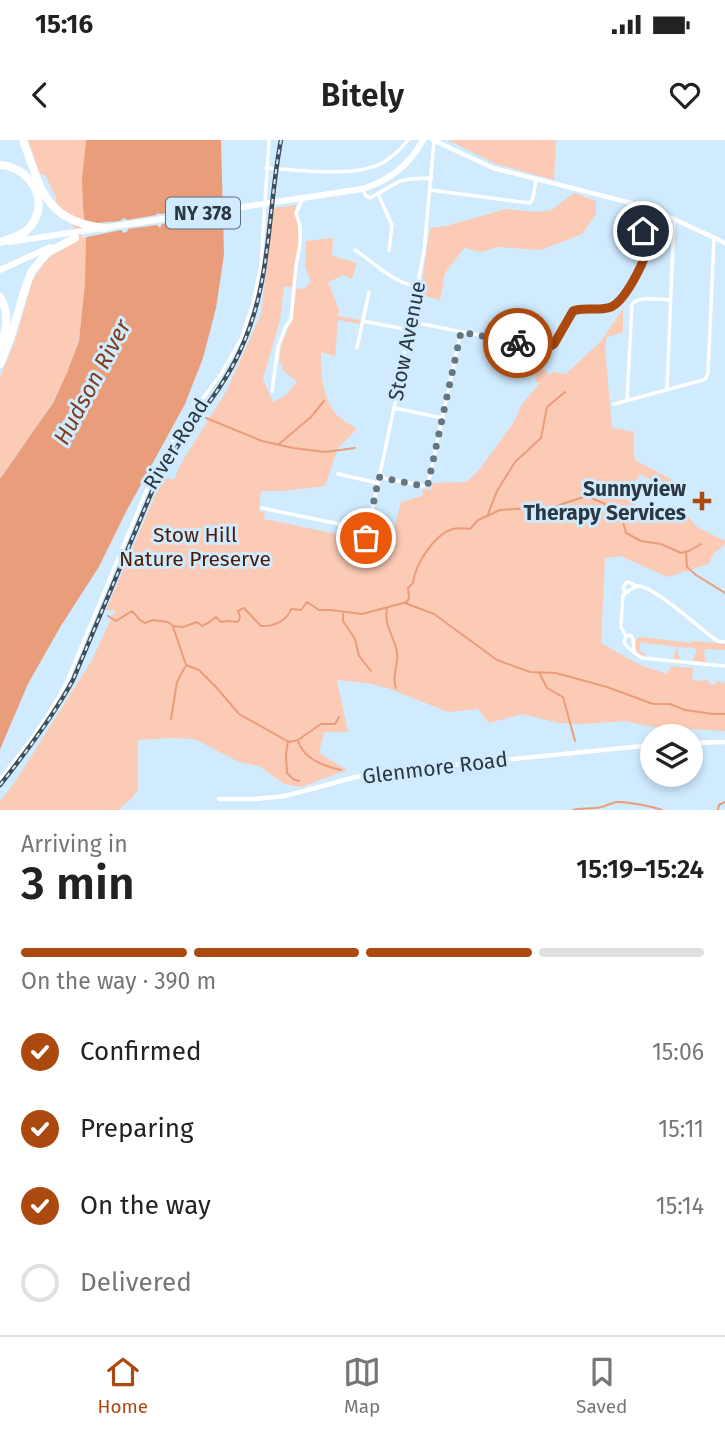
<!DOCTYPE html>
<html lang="en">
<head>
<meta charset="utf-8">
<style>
	body { margin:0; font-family:"Fira Sans",sans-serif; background:#f6f6f6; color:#222; height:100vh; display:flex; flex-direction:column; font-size:26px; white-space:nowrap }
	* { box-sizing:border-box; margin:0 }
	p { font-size:23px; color:#767676 }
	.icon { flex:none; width:38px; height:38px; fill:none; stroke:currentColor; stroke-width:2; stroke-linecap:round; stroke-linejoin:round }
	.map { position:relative; height:670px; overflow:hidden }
	.drawer { display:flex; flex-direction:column; background:#fff; flex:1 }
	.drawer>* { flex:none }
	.buttons { position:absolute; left:640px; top:584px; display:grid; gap:14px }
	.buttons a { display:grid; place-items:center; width:63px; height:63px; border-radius:50%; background:#fff; box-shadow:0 4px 10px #0003; font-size:35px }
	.pin { position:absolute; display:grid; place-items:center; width:60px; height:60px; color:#fff; margin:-30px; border:4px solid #fff; border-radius:50%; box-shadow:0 2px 7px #0007 }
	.courier { position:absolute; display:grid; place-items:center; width:70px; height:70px; margin:-35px; border:5px solid #ab490e; border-radius:50%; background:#fff; color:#222; box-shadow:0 2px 9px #0007 }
	.overview em { font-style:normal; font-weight:600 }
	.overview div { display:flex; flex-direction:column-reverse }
	.overview { display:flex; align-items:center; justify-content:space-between; height:119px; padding:0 21px }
	h1 { font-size:46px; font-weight:600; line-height:52px }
	.bar { display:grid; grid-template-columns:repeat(4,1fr); gap:10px 7px; align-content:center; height:84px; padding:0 21px }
	.bar i { height:9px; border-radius:5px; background:#e0e0e0 }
	.bar .selected { background:#ab490e }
	.bar p { grid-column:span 4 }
	ol { padding:0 21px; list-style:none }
	li { display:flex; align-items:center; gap:21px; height:77px }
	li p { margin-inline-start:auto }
	li .icon { padding:7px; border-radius:50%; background:#ab490e; color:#fff; stroke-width:4 }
	li:last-child { color:#767676 }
	li i { width:38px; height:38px; border:4px solid #e0e0e0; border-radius:50% }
	.status { display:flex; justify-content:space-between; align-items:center; height:49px; padding:0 35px; background:#fff; direction:ltr }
	.status svg { height:19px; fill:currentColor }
	header { display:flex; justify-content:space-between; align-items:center; height:91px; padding:0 21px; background:#fff; font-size:32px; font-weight:600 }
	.tab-bar { display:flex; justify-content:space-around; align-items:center; height:98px; border-top:2px solid #e0e0e0; background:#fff; font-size:19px; color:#767676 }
	.tab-bar a { display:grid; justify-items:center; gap:4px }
	.tab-bar .selected { color:#ab490e }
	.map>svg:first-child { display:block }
	.green { fill:#fbcbb6 }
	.water { fill:#ea9d7b }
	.pier { fill:#d0eafe }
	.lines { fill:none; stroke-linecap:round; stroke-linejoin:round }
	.stream { stroke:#ea9d7b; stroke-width:2 }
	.minor { stroke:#fff; stroke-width:3.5 }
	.tertiary { stroke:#fff; stroke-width:4.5 }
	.primary { stroke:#fff; stroke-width:6 }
	.motorway { stroke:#fff; stroke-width:8 }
	.rail-casing { stroke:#3f4d58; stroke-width:4.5 }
	.rail { stroke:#d0eafe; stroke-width:2; stroke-dasharray:5; stroke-linecap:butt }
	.done { stroke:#657683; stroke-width:7; stroke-dasharray:0 12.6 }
	.route { stroke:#ab490e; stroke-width:9 }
	.poi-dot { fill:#ab490e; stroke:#d0eafe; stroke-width:2.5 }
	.labels { text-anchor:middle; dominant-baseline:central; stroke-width:6; stroke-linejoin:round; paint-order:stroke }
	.shield { fill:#d0eafe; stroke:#5c6d7a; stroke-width:2 }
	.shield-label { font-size:19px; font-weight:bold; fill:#2b3741 }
	.street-label { font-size:21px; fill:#2b3741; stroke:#d0eafe }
	.poi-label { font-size:21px; font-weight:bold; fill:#2b3741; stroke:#d0eafe; text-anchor:end }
	.park-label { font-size:21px; fill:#4b1c02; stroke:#d0eafe }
	.water-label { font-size:23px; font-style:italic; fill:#823c18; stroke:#d0eafe }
</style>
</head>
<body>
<div class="status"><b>15:16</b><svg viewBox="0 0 49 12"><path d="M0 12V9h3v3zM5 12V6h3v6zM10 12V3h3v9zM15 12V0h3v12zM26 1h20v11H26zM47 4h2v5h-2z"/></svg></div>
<header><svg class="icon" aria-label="back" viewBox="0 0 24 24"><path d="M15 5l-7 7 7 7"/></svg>Bitely<svg class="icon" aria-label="heart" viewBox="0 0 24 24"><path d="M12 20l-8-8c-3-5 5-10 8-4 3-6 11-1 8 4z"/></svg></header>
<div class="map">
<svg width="725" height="670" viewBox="0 0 725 670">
	<rect width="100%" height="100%" fill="#d0eafe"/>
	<g class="green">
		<path d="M28,0H86C86,22 82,43 83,65C83,75 85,86 86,97C88,139 86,185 71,225C55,267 24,302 0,339V237L15,201L32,141L43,124L55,112L72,103C77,80 69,78 56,62V57L45,35L40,34Z"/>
		<path d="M448,0H556L554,40L496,24Z"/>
		<path d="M574,53L596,61V74L582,94L541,110L499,107L481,112L464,108L445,133L440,160L420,155L430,88L446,86L506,69L537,72L552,70Z"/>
		<path d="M296,65C294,76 299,83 299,94C299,112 295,130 293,147H284L280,180L263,239L273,262L286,255L297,242L282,229L283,225L279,224L281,206L292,179L296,148L304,149L311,142L305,126L306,101L333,98L332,116L357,123L352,139L344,135L328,142L339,169L338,176L360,180V184L338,180L335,216L321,212C320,231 323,262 338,276C344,281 351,285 357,289L338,308L325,346L283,351H261L259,371L265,373L264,379L336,394L371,407L391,401L401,362L422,356L423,349L431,350L433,343L466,342L480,329L514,282L522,264L540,243L535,242L537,229L547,231L548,236L553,232L566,234L601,201L623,169V192L607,197L605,209L612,288L634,292V316L635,320L678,343L679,345L666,348L640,334L625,358L661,380L688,376L697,387L725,401V404L714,413L708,424L668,437L620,416L605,418L601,503L640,525L667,534L671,526L693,528L692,539L695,541L707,540L708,542L709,540V544L715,545L716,541L725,543V591L653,587L626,581L580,584L559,583L522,574L489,583L478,569L448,572L388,548L366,543L337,540L348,592H324L319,613L347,630L301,647L284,644L259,626L239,622L195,599L170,598L138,600V650L132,658L118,670H0V661L15,642L92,520L115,470H106L163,337L174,340L180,325L227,250L261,174L266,134L270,73L273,72V68Z"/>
		<path d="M641,497L691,503L693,501L725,504V510L705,509L704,515L707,522L693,521L695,513H697L695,508L690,507V505L688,508L678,507V516L680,517L679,520L673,519L675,512H676L677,508L675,506L643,503V501L640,504V511L646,514V516C636,515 634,507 636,499Z"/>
	</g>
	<path class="water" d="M86,0H221L224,115L216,168L203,218L185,264L127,370L99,427L61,486L28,544L0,610V339L53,263L67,233L79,201L85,144L86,99L83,67L82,40Z"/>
	<g class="pier">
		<path d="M226,64V74L217,76L215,79L212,76L162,84L160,88L157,85L128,89L127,92L124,93L121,90L82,98V87L98,83L120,81L124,78L127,80L156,75L158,73L160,74Z"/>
		<path d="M165,303L167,305L102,429L64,488L31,546L7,605L3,612L0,613V610L28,544L61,486L99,427L127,370Z"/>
	</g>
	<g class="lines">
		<g class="stream">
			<path d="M206,278L262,301L293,308L325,312L355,308"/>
			<path d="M279,304L311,277L324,261"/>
			<path d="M488,374L497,351L515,322L541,298L547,267L565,252"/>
			<path d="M686,412L687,427L696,435L725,453"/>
			<path d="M405,463L434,474L497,520L530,532L556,533L607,547L653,564H670L685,570L713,574H725"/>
			<path d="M387,468C383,485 395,497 397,513C399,525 391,536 396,548"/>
			<path d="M343,474V481L355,499L359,516L371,531"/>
			<path d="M108,476L116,481L132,471L140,480L145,483L153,480L168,482L173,486L183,487L197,482L202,486L208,483L216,477L221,482L228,481L238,482L240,477L238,471L244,468L261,486C273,487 287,481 291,469L301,470L307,462L319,470H331L362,474L407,462L409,458L408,448L413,443C415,425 434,394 453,389C458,387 464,389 470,389L478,380L500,370L531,368L542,373L562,364L587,356L605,364L608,377L615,380L622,378L626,393L641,401L661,404L681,413L689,411L701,404"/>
			<path d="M173,487L186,525L199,530L216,547L239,574L289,602L298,600L321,584H335L339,577"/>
			<path d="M539,532L547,548L563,557L575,601"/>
			<path d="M171,579L177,542L185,527"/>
			<path d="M288,601L286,614L287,633L293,639L299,641"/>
			<path d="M298,601C304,619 323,626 341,630"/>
			<path d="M573,670C580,668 587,669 595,668C603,668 610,663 617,662C626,661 654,667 662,670"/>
			<path d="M718,670L719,665L725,662"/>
		</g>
		<g class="minor">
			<path d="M266,28C297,30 350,37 378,25C390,20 400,10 408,0"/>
			<path d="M362,49L366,56L370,58L400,41L410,39L432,38"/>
			<path d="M430,50L530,63L533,58L536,40"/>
			<path d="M378,54L392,85L389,111"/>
			<path d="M355,110C376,124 392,142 418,147"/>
			<path d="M363,181L409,190"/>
			<path d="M412,182L529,205C537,207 547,211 554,204L573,171C585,166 598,172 610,167C626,161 651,113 646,97C644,89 638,85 632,81L635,64"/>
			<path d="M357,208L369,152"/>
			<path d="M667,248L674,79"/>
			<path d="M272,251L278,207L285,188L291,179L296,126L300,104V86L296,73L302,60"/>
			<path d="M627,260L632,164C641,155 659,160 671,160"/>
			<path d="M614,264L703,240L706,238L708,233L714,98"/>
			<path d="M394,268L443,278"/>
			<path d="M338,334L378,343"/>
			<path d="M379,337L423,346L428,344L461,192"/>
			<path d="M262,368L368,390"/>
			<path d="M366,399L394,268L424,111L434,1"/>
			<path d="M626,452L623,448L627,442L631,443L636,446"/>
			<path d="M621,484L623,455C627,452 633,447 638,446C652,445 700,488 713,498L718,501L725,502"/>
			<path d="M621,487L626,496"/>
			<path d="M634,512L633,499L631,495L626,496L624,502C628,509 635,514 642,518L725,526"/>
			<path d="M0,639C25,608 49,577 67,541L147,349L175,296L221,234L241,199L253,163L261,125L269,0"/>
		</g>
		<g class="tertiary">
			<path d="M433,0L493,28L635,64L674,79L725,103"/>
			<path d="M691,603L725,602"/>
			<path d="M219,659H255L285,656L371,633L653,605"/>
		</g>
		<g class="primary">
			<path d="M9,102L362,49C389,41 410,24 423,0"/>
			<path d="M0,130L50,107"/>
		</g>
		<g class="motorway">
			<path d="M23,0C41,48 44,81 104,88"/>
			<path d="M0,25C33,27 53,67 26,91C18,97 9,99 0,102"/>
			<path d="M0,157C10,174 7,189 0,207"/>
			<path d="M0,224L10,199L27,143L32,131L47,113L75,98"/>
		</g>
		<g class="rail-casing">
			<path id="rail" d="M0,645C27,611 52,578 73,540L158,337C182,293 219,257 240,211C272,143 267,72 281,0"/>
		</g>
		<use href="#rail" class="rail"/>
	</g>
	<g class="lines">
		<path class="done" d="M366,398L379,337L423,346L428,344L461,192L518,203"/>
		<path class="route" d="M518,203C529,205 545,212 554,204L573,171C585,166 598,172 611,167C625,161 645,122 647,107C648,101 646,96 643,91"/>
	</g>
	<path class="poi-dot" d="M698.5 350.5h7v7h7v7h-7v7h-7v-7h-7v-7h7z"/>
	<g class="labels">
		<rect class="shield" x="166" y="57.5" width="74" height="31" rx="5"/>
		<g class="shield-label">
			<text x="203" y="73">NY 378</text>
		</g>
		<g class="street-label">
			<text transform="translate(407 201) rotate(-79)">Stow Avenue</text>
			<text transform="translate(176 304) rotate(-58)">River Road</text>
			<text transform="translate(435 628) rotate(-7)">Glenmore Road</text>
		</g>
		<g class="poi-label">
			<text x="686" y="349">Sunnyview<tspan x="686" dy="24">Therapy Services</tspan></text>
		</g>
		<g class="park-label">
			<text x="195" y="395">Stow Hill<tspan x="195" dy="24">Nature Preserve</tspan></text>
		</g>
		<g class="water-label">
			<text transform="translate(92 242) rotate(-62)">Hudson River</text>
		</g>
	</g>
</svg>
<div class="buttons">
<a><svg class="icon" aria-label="layers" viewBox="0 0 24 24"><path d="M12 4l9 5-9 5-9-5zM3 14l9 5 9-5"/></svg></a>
</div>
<div class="pin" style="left:366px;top:398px;background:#ea580c"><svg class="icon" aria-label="bag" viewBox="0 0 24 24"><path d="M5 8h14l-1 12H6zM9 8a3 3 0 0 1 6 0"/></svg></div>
<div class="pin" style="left:643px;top:91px;background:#1f2937"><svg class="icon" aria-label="home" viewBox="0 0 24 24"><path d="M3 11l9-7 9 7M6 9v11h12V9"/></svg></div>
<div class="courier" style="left:518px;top:203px"><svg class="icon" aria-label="bike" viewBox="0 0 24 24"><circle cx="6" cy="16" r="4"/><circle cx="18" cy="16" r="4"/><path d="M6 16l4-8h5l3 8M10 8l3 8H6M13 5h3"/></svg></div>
</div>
<section class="drawer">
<div class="overview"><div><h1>3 min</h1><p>Arriving in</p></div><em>15:19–15:24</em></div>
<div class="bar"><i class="selected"></i><i class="selected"></i><i class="selected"></i><i></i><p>On the way · 390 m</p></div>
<ol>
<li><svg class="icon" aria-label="check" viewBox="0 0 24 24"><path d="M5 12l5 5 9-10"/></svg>Confirmed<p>15:06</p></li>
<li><svg class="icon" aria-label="check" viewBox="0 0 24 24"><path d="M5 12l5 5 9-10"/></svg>Preparing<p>15:11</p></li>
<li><svg class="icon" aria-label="check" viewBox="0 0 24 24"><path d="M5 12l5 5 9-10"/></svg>On the way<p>15:14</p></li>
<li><i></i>Delivered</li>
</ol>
</section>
<nav class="tab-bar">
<a class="selected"><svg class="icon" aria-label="home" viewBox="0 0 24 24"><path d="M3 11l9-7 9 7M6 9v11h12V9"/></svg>Home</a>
<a><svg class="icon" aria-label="map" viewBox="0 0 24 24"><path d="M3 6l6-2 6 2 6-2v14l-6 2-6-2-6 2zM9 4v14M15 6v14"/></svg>Map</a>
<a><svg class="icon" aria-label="saved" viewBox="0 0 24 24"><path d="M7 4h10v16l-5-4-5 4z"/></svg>Saved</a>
</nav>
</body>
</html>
